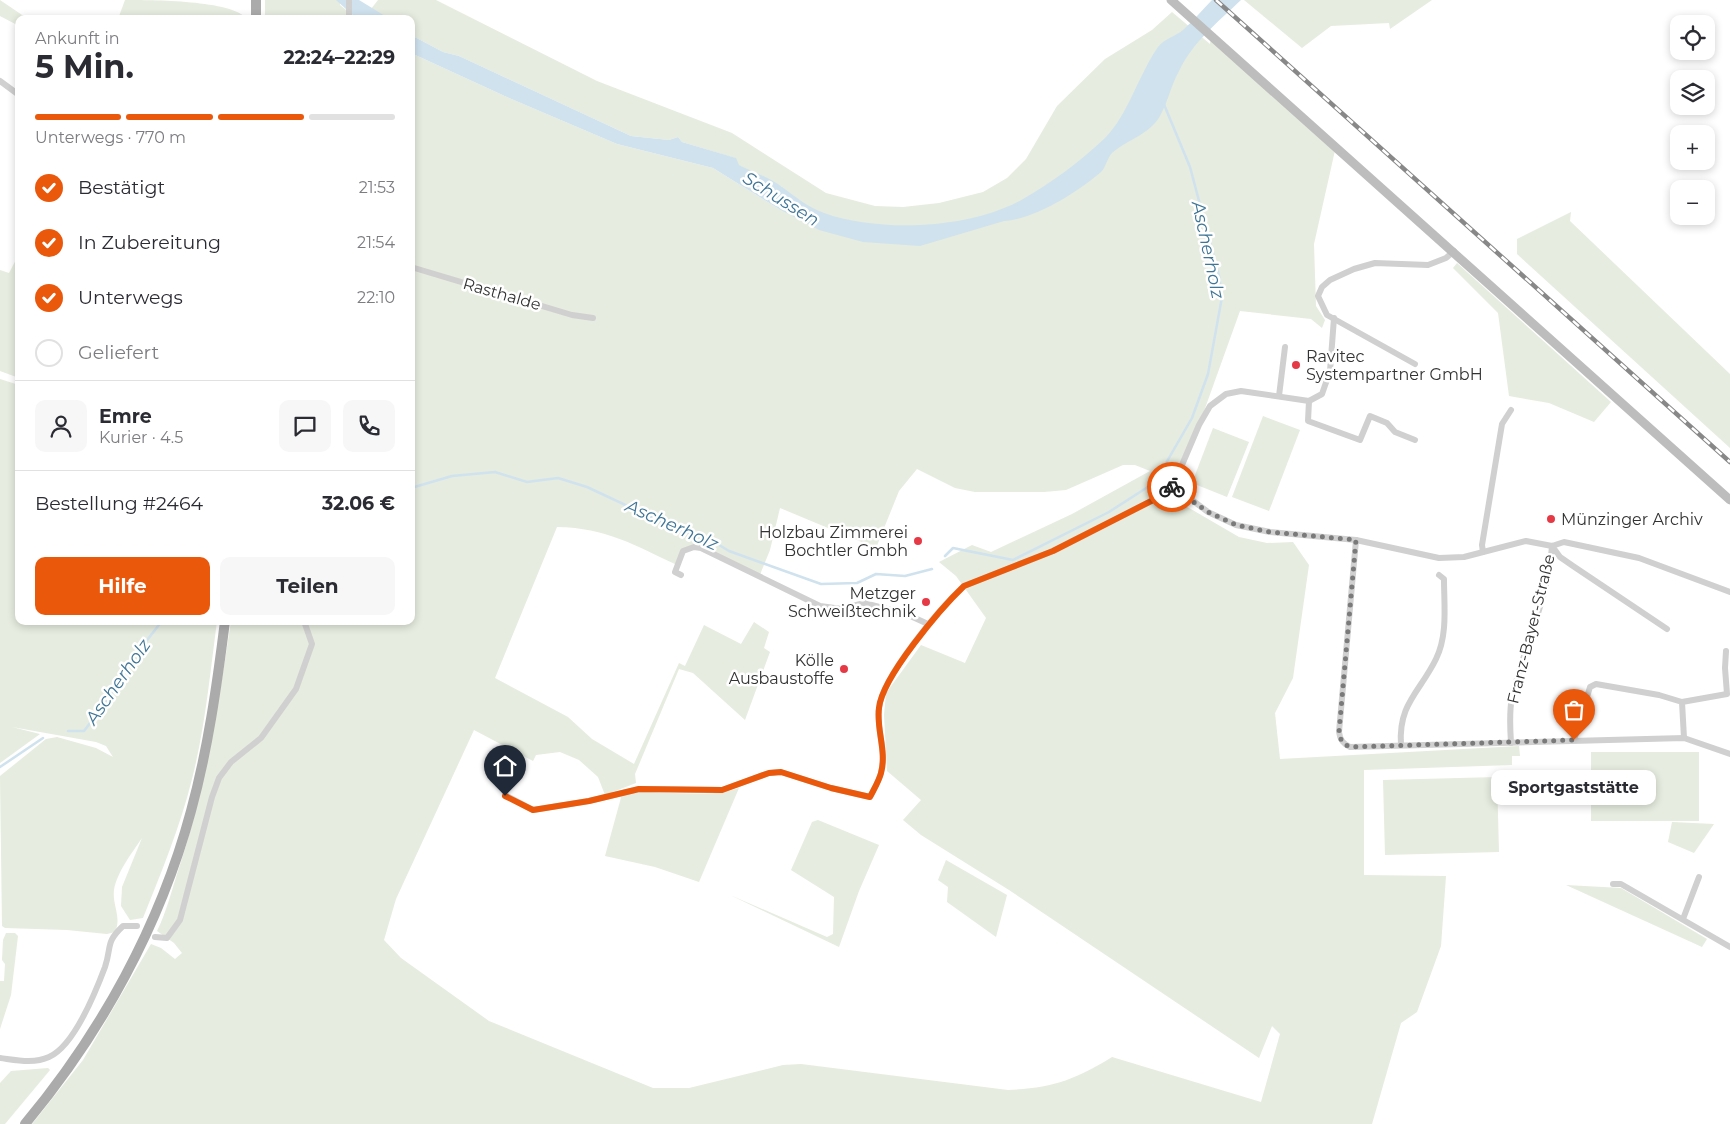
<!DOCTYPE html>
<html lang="de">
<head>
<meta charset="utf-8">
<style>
	body { margin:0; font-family:Montserrat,sans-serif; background:#f7f7f7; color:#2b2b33; height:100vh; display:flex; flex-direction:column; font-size:19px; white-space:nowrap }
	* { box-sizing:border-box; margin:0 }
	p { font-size:16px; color:#7c7c81 }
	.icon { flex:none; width:28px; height:28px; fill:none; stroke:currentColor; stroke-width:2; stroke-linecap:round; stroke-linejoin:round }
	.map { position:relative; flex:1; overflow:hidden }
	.panel { position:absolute; left:15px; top:15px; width:400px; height:610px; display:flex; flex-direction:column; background:#fff; border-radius:10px; box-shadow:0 2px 8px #0003 }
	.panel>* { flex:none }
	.tools { position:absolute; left:1670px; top:15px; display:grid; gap:10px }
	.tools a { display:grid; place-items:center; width:45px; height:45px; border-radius:10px; background:#fff; box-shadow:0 2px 8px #0003; font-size:25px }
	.pin { position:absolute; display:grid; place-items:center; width:42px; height:42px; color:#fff; margin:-51px -21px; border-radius:50% 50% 50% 0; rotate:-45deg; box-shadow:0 0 5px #0007 }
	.pin .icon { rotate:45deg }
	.courier { position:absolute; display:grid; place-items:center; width:50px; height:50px; margin:-25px; border:4px solid #ea580c; border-radius:50%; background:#fff; color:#222; box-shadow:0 1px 6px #0007 }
	.bubble { position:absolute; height:35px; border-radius:10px; background:#fff; box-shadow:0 2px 8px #0003; font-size:16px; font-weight:700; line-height:35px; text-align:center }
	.head em { font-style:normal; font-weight:700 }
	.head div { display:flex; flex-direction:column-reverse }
	.head { display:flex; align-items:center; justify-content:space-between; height:85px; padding:0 20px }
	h1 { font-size:32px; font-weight:700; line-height:38px }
	.bar { display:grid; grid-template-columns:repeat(4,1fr); gap:8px 5px; align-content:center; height:60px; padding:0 20px }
	.bar i { height:6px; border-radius:4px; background:#e1e1e2 }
	.bar .selected { background:#ea580c }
	.bar p { grid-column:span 4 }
	.line { display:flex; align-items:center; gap:12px; padding:0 20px; border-top:1px solid #e1e1e2 }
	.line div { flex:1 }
	.round { display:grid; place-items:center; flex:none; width:52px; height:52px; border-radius:10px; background:#f7f7f7 }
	ol { padding:0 20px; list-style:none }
	li { display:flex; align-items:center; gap:15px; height:55px }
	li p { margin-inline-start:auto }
	li .icon { padding:5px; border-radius:50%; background:#ea580c; color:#fff; stroke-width:4 }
	li:last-child { color:#7c7c81 }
	li i { width:28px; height:28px; border:2px solid #e1e1e2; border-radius:50% }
	.primary-button { display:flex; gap:10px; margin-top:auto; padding:10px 20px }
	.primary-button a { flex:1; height:58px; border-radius:10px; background:#ea580c; color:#fff; font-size:20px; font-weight:700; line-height:58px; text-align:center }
	.primary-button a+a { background:#f7f7f7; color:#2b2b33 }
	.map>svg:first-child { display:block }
	.green { fill:#e6ecdf; fill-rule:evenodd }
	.water { fill:#cfe2ee }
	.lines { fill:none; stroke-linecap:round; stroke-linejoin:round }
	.stream { stroke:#cfe2ee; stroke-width:2.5 }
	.street { stroke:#d0d0d0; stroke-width:6 }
	.secondary { stroke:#bdbdbd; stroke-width:9 }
	.primary { stroke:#ababab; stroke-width:10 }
	.rail-casing { stroke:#888; stroke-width:4.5 }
	.rail { stroke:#fff; stroke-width:2.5; stroke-dasharray:8; stroke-linecap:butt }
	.done { stroke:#7a7a7a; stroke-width:5; stroke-dasharray:0 9 }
	.route { stroke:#ea580c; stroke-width:6 }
	.poi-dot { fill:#e63946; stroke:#fff; stroke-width:2 }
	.labels { text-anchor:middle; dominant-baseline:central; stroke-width:5; stroke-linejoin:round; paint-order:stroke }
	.street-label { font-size:16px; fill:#333; stroke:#fff }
	.poi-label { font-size:16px; fill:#333; stroke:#fff; text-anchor:end }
	.water-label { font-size:18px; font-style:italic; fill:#3f7597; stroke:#fff }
</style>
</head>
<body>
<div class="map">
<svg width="1730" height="1124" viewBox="0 0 1730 1124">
	<rect width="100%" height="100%" fill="#fff"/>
	<g class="green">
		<path d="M0,0L28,19H19V26L0,16Z"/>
		<path d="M125,0C151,0 233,0 247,19H118Z"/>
		<path d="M265,0H340V5L357,19H265Z"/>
		<path d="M378,0H436L597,81L732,133L826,193L875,206L903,207L939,203L983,192L1007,178L1026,159L1057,106L1105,59L1152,30L1172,12L1210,44L1211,36L1336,146L1314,244L1316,306L1325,320L1322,328L1311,319L1240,311L1199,425L1173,486L1165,494L1239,537L1267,543L1293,542L1309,565L1293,678L1275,713L1280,759L1519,746L1520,756H1512V765L1364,770V875L1446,876L1441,946L1417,1012L1401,1023L1372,1124H32L83,1060L151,944L161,948L175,959L182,953L174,943L157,931C166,913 171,893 177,874C205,791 218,707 231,621H411V53L509,98L617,144L713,168L779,209L782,187L738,165L735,158L682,142L678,137L669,140L631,136L459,56L443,52L411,35V19H390L371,9ZM1123,465H1135L1150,471L1072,514L991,552L972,545L939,562L956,576L986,618L965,663L921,645L886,693L884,715L887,771L921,800L903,820L921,835L1009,890L1259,1058L1272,1026L1280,1034L1261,1102L1112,1057C1075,1080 1052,1088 1008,1090L801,1064L783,1065L689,1088H653L489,1021L401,958L384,940L396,899L474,730L533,761L536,755L560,752L579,760L598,777L605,795L636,783L635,774L679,669L693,673L745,720L770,652L764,648L769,632L754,622L741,644L704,625L685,666L679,663L634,764L592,739L568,717L495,678L557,527C607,528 634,545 677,565L688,548H701L759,577L770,550L780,508L876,548L899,491L917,469L955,488L975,492H1044L1066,490Z"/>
		<path d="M1244,0H1432L1390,29L1389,23L1331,26L1302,48Z"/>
		<path d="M1571,212L1570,221L1730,374V448L1517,254V239Z"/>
		<path d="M19,254V378L0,371V270L9,273Z"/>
		<path d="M1457,263L1611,402L1594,422L1549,403L1509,396L1498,313L1453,268Z"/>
		<path d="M0,379L19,385V621H217C210,674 205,728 192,779C180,827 161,873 143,918L130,920L121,906L122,887L142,838C132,853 117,872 114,890C112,905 122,917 115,932L107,934L67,930L5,928L2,926L0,776L46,739L57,737L96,748L113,757L106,746L96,742L12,727L40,734L0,763Z"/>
		<path d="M1263,416L1300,430L1269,511L1232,497Z"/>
		<path d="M1213,428L1249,442L1227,497L1192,483Z"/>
		<rect x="1591" y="752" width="108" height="69"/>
		<path d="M1497,777L1499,852L1385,855L1383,780Z"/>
		<path d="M739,788L699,882L655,867L605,856L622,794C661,787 701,801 739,788Z"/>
		<path d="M818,820L879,845L859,891L839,947L730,895L827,937L833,934L834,897L791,870L812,822Z"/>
		<path d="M1672,822L1714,824L1694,853L1668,842Z"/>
		<path d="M946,860L1007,895L996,937L947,902L948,887L938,880Z"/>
		<path d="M1566,885L1621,888L1707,939L1702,947Z"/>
		<path d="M6,933H15L18,936L11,995L0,1029V981H4L5,964L2,960L3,940Z"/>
		<path d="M48,1068L50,1070L5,1124H0V1083L11,1071Z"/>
	</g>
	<g class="water">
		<path d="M336,0H359L390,19H357Z"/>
		<path d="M1212,0H1241C1218,22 1193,42 1179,71C1171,85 1168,102 1160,116C1149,135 1128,139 1112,153C1107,158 1106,167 1101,172C1078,192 1035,219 1004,221L920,246L863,242L819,230L779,209L713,168L617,144L509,98L411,53V35L443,52L459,56L631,136L669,140L678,137L682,142L736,158L739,165C753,172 770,178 782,187C796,197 807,207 824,213C881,233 970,229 1023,199C1051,183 1081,161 1105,138C1128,115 1139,74 1158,47C1164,39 1176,36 1183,30C1193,21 1202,10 1212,0Z"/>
	</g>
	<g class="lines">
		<g class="stream">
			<path d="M1162,470L1192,418L1208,374L1222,297L1219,276L1190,167L1163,102"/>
			<path d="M411,488L452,476L495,472L527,482L558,478L587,487L681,531L706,537L729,551L821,584L857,583L876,574L905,576L932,569"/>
			<path d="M945,556L953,548L1013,560L1109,512L1154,483"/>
			<path d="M68,731H84L110,697L130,662L162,621"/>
			<path d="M0,767L43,738"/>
		</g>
		<g class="street">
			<path d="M349,19V0"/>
			<path d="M0,81L19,95"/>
			<path d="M411,267L572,315L593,318"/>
			<path d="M1415,364L1327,315L1318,296L1322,287L1330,280L1354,269L1375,263L1428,265L1446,258L1454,251"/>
			<path d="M1279,396L1285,347"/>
			<path d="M1309,401L1308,421L1360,440L1370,416L1387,423L1395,432L1415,440"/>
			<path d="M1173,486L1208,512L1236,525L1270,532L1356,540L1439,558L1464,557L1526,541L1552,546L1564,542L1639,558L1730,592"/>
			<path d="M1356,540L1339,732C1340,740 1343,744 1350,747L1684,738L1730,754"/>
			<path d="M1552,546L1560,557L1573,566L1667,629"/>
			<path d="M1483,552L1482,545L1502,424L1511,410"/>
			<path d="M681,575L675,572L683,551L694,547L701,548L820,606L842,609L864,603L906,614L928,624"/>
			<path d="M1682,702L1727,694L1725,668L1726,651"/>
			<path d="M1574,740L1590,687L1596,684L1659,695L1682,702L1684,738"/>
			<path d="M1511,743C1510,728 1509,712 1512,697C1524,647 1549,597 1552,546"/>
			<path d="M1401,745C1398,704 1420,692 1436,659C1448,635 1444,605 1444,579L1439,575"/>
			<path d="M505,795L533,810L589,801L639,789L722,790L769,773L781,772L831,788L870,797C874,789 879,781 881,773C887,751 876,729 879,708C882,677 940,608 964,586L1053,551L1165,494L1173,486L1199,425L1210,406L1226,394L1241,391L1309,401L1322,394L1330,371L1334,318"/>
			<path d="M1613,884H1621L1730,947"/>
			<path d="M1683,919L1699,877"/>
			<path d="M155,937L167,938L180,920L212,797L219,778L231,762L261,738L296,689L312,644L304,621"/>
			<path d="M0,1058C16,1060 34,1064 49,1057C74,1046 96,991 105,967C112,946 105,943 123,926H137"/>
		</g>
		<path class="secondary" d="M1171,0L1730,500"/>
		<g class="primary">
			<path d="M256,19V0"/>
			<path d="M25,1124C101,1033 160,926 191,811C208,749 217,685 225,621"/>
		</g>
		<g class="rail-casing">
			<path id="rail" d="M1216,0L1730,462"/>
		</g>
		<use href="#rail" class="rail"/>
	</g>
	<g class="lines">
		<path class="done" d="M1172,487L1208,512L1236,525L1270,532L1356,540L1339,732C1340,740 1343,744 1350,747L1574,740"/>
		<path class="route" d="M505,796L533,810L589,801L639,789L722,790L769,773L781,772L831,788L870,797C874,789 879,781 881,773C887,751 876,729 879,708C882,677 941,608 964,586L1053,551L1165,494L1172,487"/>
	</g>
	<g class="poi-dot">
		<circle cx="1296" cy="365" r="5"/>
		<circle cx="1551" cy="519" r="5"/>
		<circle cx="918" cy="541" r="5"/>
		<circle cx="926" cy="602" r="5"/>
		<circle cx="844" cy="669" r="5"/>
	</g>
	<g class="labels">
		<g class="street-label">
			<text transform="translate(502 294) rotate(16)">Rasthalde</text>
			<text transform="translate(1531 629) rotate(-76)">Franz-Bayer-Straße</text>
		</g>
		<g class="poi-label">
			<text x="1306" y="356" text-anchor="start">Ravitec<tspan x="1306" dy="18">Systempartner GmbH</tspan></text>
			<text x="1561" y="519" text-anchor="start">Münzinger Archiv</text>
			<text x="908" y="532">Holzbau Zimmerei<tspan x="908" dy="18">Bochtler Gmbh</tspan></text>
			<text x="916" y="593">Metzger<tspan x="916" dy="18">Schweißtechnik</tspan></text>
			<text x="834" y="660">Kölle<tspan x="834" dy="18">Ausbaustoffe</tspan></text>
		</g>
		<g class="water-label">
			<text transform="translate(781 199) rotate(32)">Schussen</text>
			<text transform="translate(1208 250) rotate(78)">Ascherholz</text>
			<text transform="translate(672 525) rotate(24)">Ascherholz</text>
			<text transform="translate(118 682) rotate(-55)">Ascherholz</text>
		</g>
	</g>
</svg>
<div class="tools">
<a><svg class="icon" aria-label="locate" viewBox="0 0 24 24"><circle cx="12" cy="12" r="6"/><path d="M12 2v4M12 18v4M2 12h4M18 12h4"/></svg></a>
<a><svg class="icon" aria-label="layers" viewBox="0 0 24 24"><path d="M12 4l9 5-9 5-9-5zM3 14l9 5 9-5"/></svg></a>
<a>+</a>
<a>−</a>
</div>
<div class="pin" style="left:1574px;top:740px;background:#ea580c"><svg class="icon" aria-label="bag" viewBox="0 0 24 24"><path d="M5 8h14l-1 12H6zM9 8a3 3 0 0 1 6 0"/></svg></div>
<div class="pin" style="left:505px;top:796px;background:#1f2937"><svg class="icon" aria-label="home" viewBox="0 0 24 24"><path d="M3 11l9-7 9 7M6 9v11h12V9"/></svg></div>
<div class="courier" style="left:1172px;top:487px"><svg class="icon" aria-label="bike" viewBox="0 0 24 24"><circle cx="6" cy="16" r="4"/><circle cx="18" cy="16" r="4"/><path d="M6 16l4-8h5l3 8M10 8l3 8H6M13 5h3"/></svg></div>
<div class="bubble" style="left:1491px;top:770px;width:165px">Sportgaststätte</div>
<section class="panel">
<div class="head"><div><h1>5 Min.</h1><p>Ankunft in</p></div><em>22:24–22:29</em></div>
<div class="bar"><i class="selected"></i><i class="selected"></i><i class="selected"></i><i></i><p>Unterwegs · 770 m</p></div>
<ol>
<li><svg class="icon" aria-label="check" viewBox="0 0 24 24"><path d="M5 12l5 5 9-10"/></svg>Bestätigt<p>21:53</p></li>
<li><svg class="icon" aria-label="check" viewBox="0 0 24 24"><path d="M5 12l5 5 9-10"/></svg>In Zubereitung<p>21:54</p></li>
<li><svg class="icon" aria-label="check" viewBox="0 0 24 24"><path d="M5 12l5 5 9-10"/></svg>Unterwegs<p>22:10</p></li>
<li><i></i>Geliefert</li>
</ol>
<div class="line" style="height:90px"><a class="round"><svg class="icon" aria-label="person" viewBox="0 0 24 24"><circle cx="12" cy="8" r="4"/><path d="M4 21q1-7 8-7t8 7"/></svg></a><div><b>Emre</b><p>Kurier · 4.5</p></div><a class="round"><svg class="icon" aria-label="chat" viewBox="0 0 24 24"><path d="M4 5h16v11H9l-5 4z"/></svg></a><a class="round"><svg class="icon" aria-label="phone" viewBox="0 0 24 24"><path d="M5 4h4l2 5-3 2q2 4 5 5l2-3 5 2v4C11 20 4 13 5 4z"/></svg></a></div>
<div class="line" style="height:65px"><div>Bestellung #2464</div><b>32.06 €</b></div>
<div class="primary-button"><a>Hilfe</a><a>Teilen</a></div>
</section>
</div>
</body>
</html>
